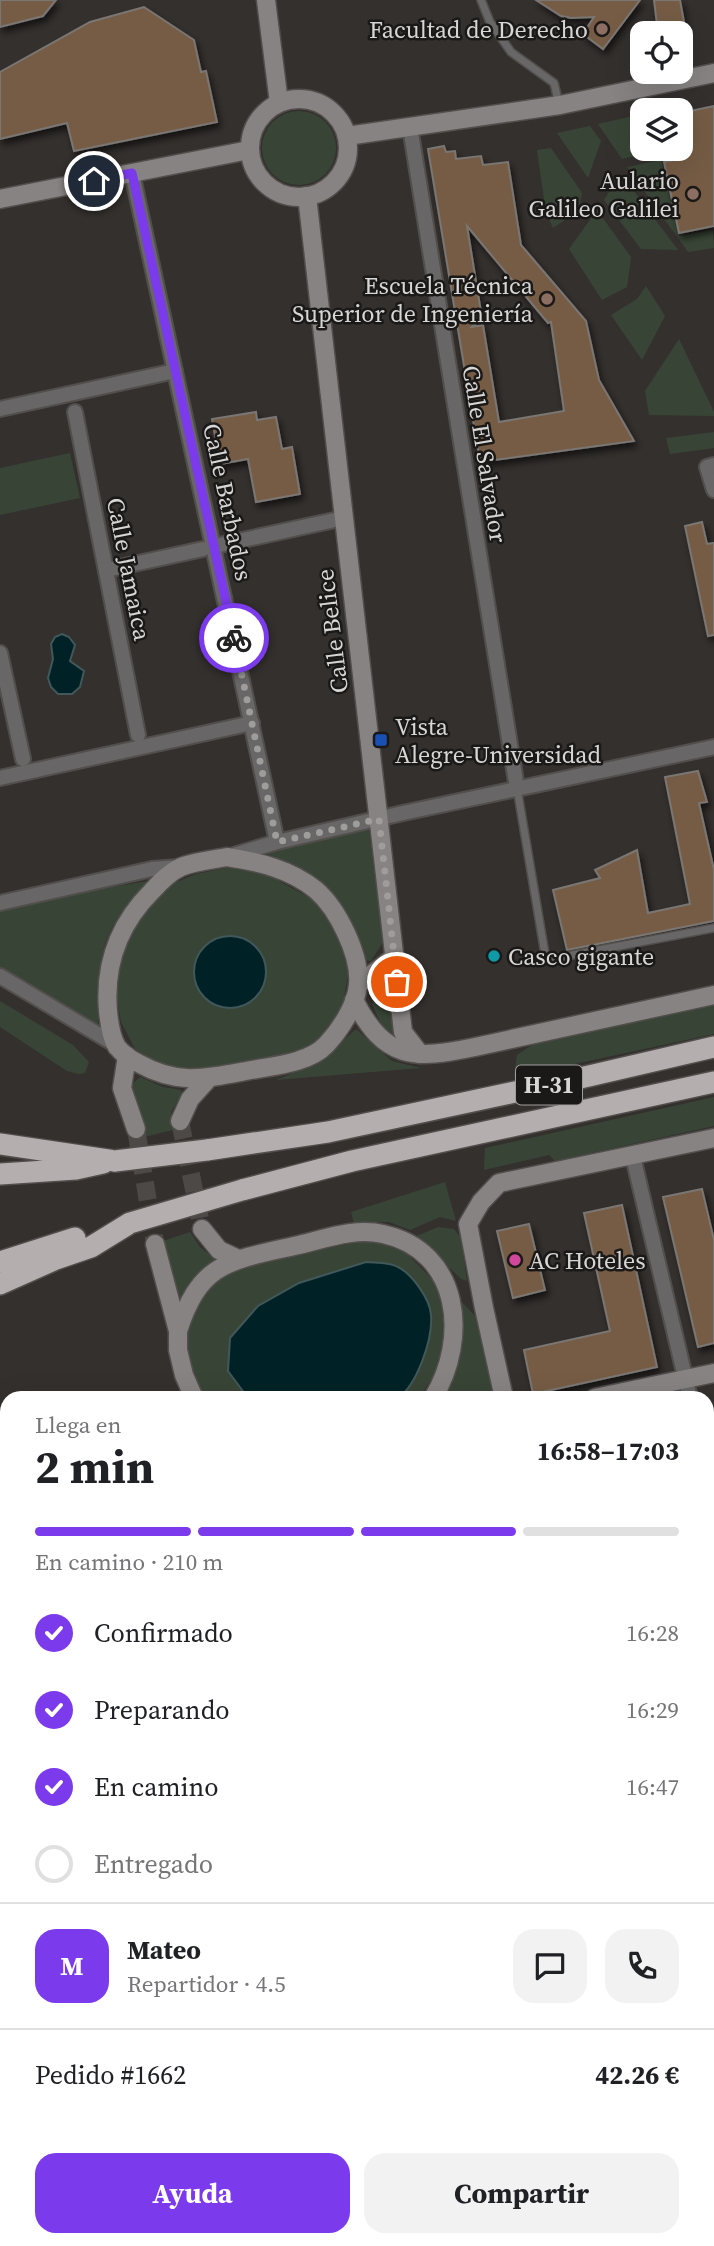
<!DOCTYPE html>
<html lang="es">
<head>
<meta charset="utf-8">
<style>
	body { margin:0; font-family:"Source Serif 4",serif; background:#f2f2f2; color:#202124; height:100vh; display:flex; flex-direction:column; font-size:26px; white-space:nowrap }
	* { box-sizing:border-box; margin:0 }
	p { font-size:23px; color:#757577 }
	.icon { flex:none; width:38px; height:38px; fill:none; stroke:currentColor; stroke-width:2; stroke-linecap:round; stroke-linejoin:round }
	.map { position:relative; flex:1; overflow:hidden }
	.details { position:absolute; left:0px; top:1391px; width:714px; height:856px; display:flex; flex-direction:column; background:#fff; border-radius:21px 21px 0 0; box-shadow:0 7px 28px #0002 }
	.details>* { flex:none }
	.buttons { position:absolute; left:630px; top:21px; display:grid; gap:14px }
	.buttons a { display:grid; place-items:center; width:63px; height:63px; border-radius:14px; background:#fff; box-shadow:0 7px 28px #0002; font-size:35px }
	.pin { position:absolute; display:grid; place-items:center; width:60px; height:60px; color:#fff; margin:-30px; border:4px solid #fff; border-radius:50%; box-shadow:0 2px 7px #0007 }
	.courier { position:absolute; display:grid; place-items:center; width:70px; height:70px; margin:-35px; border:5px solid #7c3aed; border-radius:50%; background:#fff; color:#222; box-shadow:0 2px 9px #0007 }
	.overview em { font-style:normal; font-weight:700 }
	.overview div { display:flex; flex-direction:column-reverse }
	.overview { display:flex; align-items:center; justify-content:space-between; height:119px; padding:0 35px }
	h1 { font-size:46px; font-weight:700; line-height:52px }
	.bar { display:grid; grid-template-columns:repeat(4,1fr); gap:10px 7px; align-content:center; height:84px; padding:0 35px }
	.bar i { height:9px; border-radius:5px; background:#e0e0e0 }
	.bar .current { background:#7c3aed }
	.bar p { grid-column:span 4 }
	.line { display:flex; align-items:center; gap:18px; padding:0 35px; border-top:2px solid #e0e0e0 }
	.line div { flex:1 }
	.round { display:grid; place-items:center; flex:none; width:74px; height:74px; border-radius:21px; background:#f2f2f2 }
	ol { padding:0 35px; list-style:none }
	li { display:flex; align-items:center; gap:21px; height:77px }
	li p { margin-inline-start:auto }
	li .icon { padding:7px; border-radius:50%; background:#7c3aed; color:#fff; stroke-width:4 }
	li:last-child { color:#757577 }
	li i { width:38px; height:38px; border:4px solid #e0e0e0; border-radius:50% }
	.primary-button { display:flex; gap:14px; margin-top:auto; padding:14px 35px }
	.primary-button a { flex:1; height:80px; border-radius:21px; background:#7c3aed; color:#fff; font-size:28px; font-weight:700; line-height:80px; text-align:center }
	.primary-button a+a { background:#f2f2f2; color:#202124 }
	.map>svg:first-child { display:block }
	.green { fill:#384536; fill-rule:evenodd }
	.water { fill:#002226; stroke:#41585a; stroke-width:2 }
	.building { fill:#765c44; stroke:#7a7673; stroke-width:2; fill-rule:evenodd; filter:url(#shadow) }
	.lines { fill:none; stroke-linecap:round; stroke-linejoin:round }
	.street-tunnel { stroke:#4d4947; stroke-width:14; stroke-dasharray:14 7; stroke-linecap:butt }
	.secondary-tunnel { stroke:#4d4947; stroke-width:18; stroke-dasharray:18 9; stroke-linecap:butt }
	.lane-casing { stroke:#524e4c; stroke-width:10 }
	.street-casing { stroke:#524e4c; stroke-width:18 }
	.secondary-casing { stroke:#524e4c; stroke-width:21 }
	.highway-casing { stroke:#524e4c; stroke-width:24 }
	.lane { stroke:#686666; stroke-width:7 }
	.street { stroke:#686666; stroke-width:14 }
	.secondary { stroke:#878383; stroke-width:18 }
	.highway { stroke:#b4aeae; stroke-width:21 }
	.highway-bridge-casing { stroke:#524e4c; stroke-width:24; stroke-linecap:butt }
	.highway-bridge { stroke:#b4aeae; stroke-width:21 }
	.done { stroke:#9f9c9b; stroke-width:7; stroke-dasharray:0 12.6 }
	.route { stroke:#7c3aed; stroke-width:9 }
	.education-dot { fill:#8d6e63; stroke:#1a1918; stroke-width:2.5 }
	.transit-dot { fill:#1a4fb4; stroke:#1a1918; stroke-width:2.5 }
	.culture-dot { fill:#0f9aa8; stroke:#1a1918; stroke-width:2.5 }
	.hotel-dot { fill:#d1479c; stroke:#1a1918; stroke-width:2.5 }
	.labels { text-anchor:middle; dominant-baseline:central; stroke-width:5; stroke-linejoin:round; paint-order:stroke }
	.shield { fill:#1a1918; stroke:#9f9d9c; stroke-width:2 }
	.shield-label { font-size:23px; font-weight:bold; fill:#d8d6d5 }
	.poi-label { font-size:24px; fill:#d8d6d5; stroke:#1a1918; text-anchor:end }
	.street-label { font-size:24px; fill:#d8d6d5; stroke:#1a1918 }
</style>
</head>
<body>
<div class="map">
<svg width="714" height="2246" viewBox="0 0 714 2246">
	<defs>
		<filter id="shadow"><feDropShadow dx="3" dy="5" stdDeviation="3.5" flood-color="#0009"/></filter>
	</defs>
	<rect width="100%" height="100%" fill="#34302e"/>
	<g class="green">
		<circle cx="299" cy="148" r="37"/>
		<path d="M642,114V149H667L622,159L598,124Z"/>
		<path d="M590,126L601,141L588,178L557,133Z"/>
		<path d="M551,148L582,193L579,210L553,228L546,213L537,150Z"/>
		<path d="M661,160L679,236L713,230L714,248L688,252L627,167Z"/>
		<path d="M621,174L678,250L641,249L604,200Z"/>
		<path d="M597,210L631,257L627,287L602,300L569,249Z"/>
		<path d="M646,286L665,316L642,360L611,315L637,299Z"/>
		<path d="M679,339L714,412V416L649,415L645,391Z"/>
		<path d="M714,432V448L670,454L666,438Z"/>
		<path d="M70,453L80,498L0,515V468Z"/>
		<path d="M369,830L383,942L371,961L365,960C344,896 327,884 268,854L272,850Z"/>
		<path d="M231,867L266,874L312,899L339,935L348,973L343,1005L320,1040L299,1051L222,1069L185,1070L160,1064L135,1049L121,1022L115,985L123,942L143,911L172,884L196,874ZM234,936L252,943L262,955L249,1002C192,1027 172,937 234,936Z"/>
		<path d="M148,881C131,899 113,920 105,944C97,970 99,1000 98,1027L0,968V909L52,897Z"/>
		<path d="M385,985L390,988L396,1037L382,1026L372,1004L381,987Z"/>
		<path d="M0,1001L73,1045L89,1062L85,1073L79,1074L67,1071L0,1027Z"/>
		<path d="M714,1004V1034L514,1077L517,1055L535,1043Z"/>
		<path d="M356,1029L392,1061L421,1068L276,1080L319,1062Z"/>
		<path d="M140,1077L163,1087L181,1090L182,1094L171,1112L173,1130L144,1137L130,1086Z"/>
		<path d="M714,1097V1126L555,1161L549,1155L484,1170L485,1148Z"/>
		<path d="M445,1182L456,1221L440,1217L410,1230L389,1222L354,1223L351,1212Z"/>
		<path d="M438,1227L454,1229L461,1238L467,1281L461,1279L424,1243L412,1238Z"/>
		<path d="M190,1232L200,1247L216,1260L199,1272L175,1306L163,1241Z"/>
		<path d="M365,1240L403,1250L436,1283L447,1323L436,1372L419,1398H398L407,1391L398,1266L366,1262L299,1283L228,1371L248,1398H204L200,1394L184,1341L196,1303L218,1278L247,1265Z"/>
		<path d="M461,1301L475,1316L494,1398H445C461,1367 466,1336 461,1301Z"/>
		<path d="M709,2197L714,2207V2246H617L628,2240H707Z"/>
	</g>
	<g class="water">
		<path d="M62,634L69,637L75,645L70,661L84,671L80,687L72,694H58L51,687L48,678L53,659L51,644L55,637Z"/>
		<circle cx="230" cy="972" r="36"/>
		<path d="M366,1262C375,1263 390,1262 398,1267C412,1274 430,1299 431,1315C433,1339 417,1385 398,1398H248L228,1371L230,1338L258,1306L299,1283Z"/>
	</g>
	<g class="building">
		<path d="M0,0H56L43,16L0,27Z"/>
		<path d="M536,0H640L603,49L583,34L594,17L571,18L561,16Z"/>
		<path d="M654,0H680L686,33H658Z"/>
		<path d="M144,7L194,40L201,72L206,71L217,122L74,151L67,123L0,139V72L90,22Z"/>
		<path d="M714,106V226L679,233L664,162L678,159L676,149H681V113Z"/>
		<path d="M444,146L446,152L455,151L456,159L481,156L483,165L508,162L521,245L586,321L599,380L634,441L480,462L428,149ZM467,226L548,323L551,322L564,411L499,422L483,325L472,327L482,318Z"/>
		<path d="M256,412L257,420L276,417L282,449L292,447L300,494L256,502L248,459L220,464L212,419Z"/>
		<path d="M702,522L707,544L714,543V635L708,636L685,526Z"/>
		<path d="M698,771L707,802L699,803L714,870V921L567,950L553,890L600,878L595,870L637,850L648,913L690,904L665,777Z"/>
		<path d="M702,1189L714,1240V1343L698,1347L663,1197Z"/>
		<path d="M622,1205L657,1367L533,1394L524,1350L610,1331L584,1213Z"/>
		<path d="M529,1224L545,1290L513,1298L497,1231Z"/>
	</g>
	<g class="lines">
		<path class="street-tunnel" d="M707,1938L714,1935"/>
		<g class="secondary-tunnel">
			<path d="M180,1121L202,1229"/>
			<path d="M136,1129L155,1244"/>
		</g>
		<g class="lane-casing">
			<g id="lane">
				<path d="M481,0L490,22L511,52L554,83L559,104"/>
				<path d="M517,788L546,960L714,928"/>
				<path d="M0,2059L7,2056"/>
				<path d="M0,2075L7,2072"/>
				<path d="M0,2227L7,2239"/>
				<path d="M213,2240L216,2246"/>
				<path d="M225,2240L228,2246"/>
				<path d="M437,2246L449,2240"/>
			</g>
		</g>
		<g class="street-casing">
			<g id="street">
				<path d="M410,127L517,788"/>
				<path d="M132,173L277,842"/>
				<path d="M0,409L175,371"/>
				<path d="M75,412L138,735"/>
				<path d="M714,465L707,467L714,490"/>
				<path d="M215,546L344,518"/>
				<path d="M106,570L203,549"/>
				<path d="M0,653L23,759"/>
				<path d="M0,778L252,723"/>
				<path d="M227,857L277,842L403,813L714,747"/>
				<path d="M0,903L152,869L179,867"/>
				<path d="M0,976L116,1045"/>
				<path d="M633,1157L690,1398"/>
				<path d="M707,1471L714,1500"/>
				<path d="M707,1593L714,1591"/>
				<path d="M707,1805L714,1802"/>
			</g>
		</g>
		<g class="secondary-casing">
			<g id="secondary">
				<path d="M266,0L279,103"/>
				<circle cx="299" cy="148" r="49"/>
				<path d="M347,136L560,105L714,73"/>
				<path d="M307,196L403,1032L420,1054"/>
				<path d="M0,199L249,150"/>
				<path d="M227,857C259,862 290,869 316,890C338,909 361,956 358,985C356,1006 340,1030 326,1045C308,1064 270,1066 246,1071C204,1079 177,1085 138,1063C130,1059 123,1054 117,1047C111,1037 109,1022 108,1011C104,964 119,924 152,891C160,882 170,872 181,867C195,861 212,860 227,857Z"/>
				<path d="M358,985L394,957"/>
				<path d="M354,1000C385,1060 413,1060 475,1047L714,995"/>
				<path d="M127,1056L122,1088L136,1129"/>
				<path d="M180,1121L190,1099L209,1078"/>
				<path d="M202,1229L219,1250L238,1259"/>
				<path d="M155,1244L178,1331V1350L184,1375L194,1398"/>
				<path d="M178,1331C200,1262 229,1261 294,1246C322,1240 354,1227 383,1234C461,1251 469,1339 433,1398"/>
				<path d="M504,1398L484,1308L468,1224L481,1202L499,1183L714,1138"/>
				<path d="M595,1398L714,1373"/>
				<path d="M707,2038L714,2053"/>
				<path d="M707,2112L714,2125"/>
			</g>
		</g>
		<g class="highway-casing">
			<g id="highway">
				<path d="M0,1144L115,1161"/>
				<path d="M207,1150L328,1132L576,1079L714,1047"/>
				<path d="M0,1174L76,1169L103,1163"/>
				<path d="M242,1190L352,1161L714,1082"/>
				<path d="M0,1262L75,1238"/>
				<path d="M0,1284L56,1259L91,1247L130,1223"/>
			</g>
		</g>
		<use href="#lane" class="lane"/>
		<use href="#street" class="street"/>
		<use href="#secondary" class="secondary"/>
		<use href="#highway" class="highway"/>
		<g class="highway-bridge-casing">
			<g id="highway-bridge">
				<path d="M115,1161L207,1150"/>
				<path d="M130,1223L242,1190"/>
			</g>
		</g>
		<use href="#highway-bridge" class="highway-bridge"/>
	</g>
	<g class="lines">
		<path class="done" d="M234,638L277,842L379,819L397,982"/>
		<path class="route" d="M94,181L132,173L234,638"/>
	</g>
	<g class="education-dot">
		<circle cx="602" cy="29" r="7"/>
		<circle cx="693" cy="194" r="7"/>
		<circle cx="547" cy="299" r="7"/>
	</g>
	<rect class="transit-dot" x="374" y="733" width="14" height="14" rx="3.5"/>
	<circle class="culture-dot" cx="494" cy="956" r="7"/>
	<circle class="hotel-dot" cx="515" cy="1260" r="7"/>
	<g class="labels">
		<rect class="shield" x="516" y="1065.5" width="66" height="39" rx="5"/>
		<g class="shield-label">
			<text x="549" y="1085">H-31</text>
		</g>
		<g class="poi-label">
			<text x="588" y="29">Facultad de Derecho</text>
			<text x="679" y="180">Aulario<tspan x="679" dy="28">Galileo Galilei</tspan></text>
			<text x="533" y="285">Escuela Técnica<tspan x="533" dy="28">Superior de Ingeniería</tspan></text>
			<text x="395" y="726" text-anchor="start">Vista<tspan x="395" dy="28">Alegre-Universidad</tspan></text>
			<text x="508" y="956" text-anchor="start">Casco gigante</text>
			<text x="529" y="1260" text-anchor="start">AC Hoteles</text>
		</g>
		<g class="street-label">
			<text transform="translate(485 454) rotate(81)">Calle El Salvador</text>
			<text transform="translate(228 502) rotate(78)">Calle Barbados</text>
			<text transform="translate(129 569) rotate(79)">Calle Jamaica</text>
			<text transform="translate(332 631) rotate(-97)">Calle Belice</text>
		</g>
	</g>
</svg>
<div class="buttons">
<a><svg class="icon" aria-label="locate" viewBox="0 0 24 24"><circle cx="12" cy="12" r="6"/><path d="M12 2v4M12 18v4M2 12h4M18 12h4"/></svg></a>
<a><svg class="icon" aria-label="layers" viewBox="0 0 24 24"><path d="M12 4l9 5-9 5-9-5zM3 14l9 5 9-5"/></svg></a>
</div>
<div class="pin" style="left:397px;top:982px;background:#ea580c"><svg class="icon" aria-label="bag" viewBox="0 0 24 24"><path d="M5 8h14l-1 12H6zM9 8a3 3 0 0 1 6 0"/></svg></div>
<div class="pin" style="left:94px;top:181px;background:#1f2937"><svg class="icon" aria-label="home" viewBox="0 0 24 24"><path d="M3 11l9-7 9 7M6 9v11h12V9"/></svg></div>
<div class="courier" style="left:234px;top:638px"><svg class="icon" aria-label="bike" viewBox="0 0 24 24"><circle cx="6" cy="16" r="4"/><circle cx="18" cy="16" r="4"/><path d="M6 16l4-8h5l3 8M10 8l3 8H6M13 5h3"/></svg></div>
<section class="details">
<div class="overview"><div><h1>2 min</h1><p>Llega en</p></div><em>16:58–17:03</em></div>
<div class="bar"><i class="current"></i><i class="current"></i><i class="current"></i><i></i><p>En camino · 210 m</p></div>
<ol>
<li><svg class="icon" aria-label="check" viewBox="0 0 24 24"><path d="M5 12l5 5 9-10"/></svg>Confirmado<p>16:28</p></li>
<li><svg class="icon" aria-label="check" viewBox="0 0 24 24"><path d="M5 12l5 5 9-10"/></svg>Preparando<p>16:29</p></li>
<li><svg class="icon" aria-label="check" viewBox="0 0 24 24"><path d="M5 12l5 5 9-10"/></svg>En camino<p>16:47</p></li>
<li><i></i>Entregado</li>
</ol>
<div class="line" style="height:126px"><b class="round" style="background:#7c3aed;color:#fff">M</b><div><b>Mateo</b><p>Repartidor · 4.5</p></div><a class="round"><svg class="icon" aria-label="chat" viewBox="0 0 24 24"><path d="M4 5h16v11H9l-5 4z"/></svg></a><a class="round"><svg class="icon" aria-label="phone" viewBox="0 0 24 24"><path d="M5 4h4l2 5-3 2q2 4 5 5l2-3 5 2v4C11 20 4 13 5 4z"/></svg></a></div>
<div class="line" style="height:91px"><div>Pedido #1662</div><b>42.26 €</b></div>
<div class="primary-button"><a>Ayuda</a><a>Compartir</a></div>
</section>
</div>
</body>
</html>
